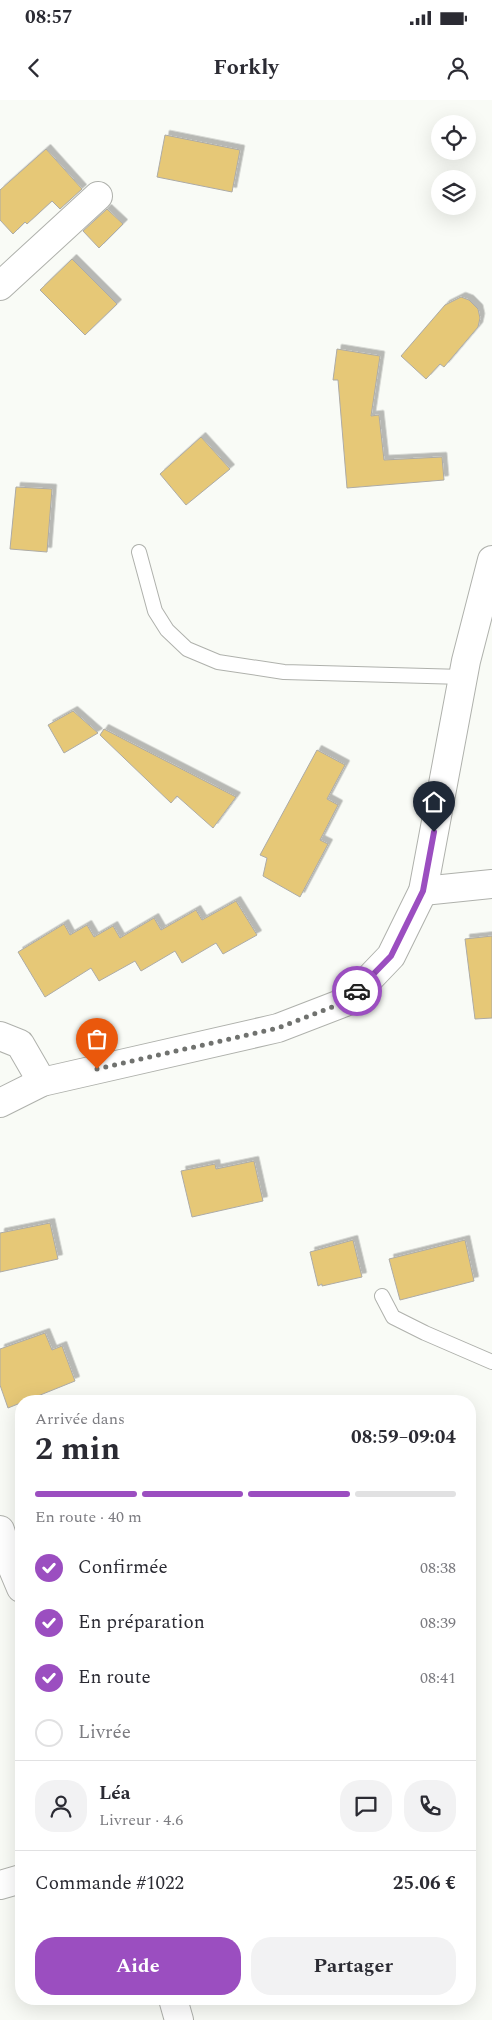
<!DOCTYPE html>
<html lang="fr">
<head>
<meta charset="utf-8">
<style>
	body { margin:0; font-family:Spectral,serif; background:#f2f2f3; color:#2b2b33; height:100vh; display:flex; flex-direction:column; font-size:19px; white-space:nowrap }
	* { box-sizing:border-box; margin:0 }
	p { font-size:16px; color:#7c7c81 }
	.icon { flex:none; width:28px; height:28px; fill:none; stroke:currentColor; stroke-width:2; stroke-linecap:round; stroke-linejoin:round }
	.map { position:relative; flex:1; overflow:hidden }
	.sheet { position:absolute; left:15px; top:1295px; width:461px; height:610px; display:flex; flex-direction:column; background:#fff; border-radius:20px; box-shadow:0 5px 20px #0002 }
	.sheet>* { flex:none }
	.tools { position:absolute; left:431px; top:15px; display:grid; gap:10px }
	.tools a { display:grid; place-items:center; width:45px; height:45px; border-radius:50%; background:#fff; box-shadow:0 5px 20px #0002; font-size:25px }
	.pin { position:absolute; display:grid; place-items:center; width:42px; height:42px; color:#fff; margin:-51px -21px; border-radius:50% 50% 50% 0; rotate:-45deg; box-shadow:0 0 5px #0007 }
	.pin .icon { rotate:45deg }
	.courier { position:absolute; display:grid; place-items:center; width:50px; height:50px; margin:-25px; border:4px solid #9b4ec0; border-radius:50%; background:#fff; color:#222; box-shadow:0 1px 6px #0007 }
	.summary em { font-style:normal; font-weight:700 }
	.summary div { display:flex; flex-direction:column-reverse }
	.summary { display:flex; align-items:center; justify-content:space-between; height:85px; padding:0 20px }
	h1 { font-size:32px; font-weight:700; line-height:38px }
	.bar { display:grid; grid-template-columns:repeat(4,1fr); gap:8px 5px; align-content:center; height:60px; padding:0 20px }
	.bar i { height:6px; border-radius:4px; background:#e1e1e2 }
	.bar .active { background:#9b4ec0 }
	.bar p { grid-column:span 4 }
	.line { display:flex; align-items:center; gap:12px; padding:0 20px; border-top:1px solid #e1e1e2 }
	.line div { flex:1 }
	.round { display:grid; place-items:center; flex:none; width:52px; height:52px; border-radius:20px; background:#f2f2f3 }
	ol { padding:0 20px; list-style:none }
	li { display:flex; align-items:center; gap:15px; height:55px }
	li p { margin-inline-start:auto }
	li .icon { padding:5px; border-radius:50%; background:#9b4ec0; color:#fff; stroke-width:4 }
	li:last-child { color:#7c7c81 }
	li i { width:28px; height:28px; border:2px solid #e1e1e2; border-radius:50% }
	.cta { display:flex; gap:10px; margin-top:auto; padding:10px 20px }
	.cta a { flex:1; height:58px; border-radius:20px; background:#9b4ec0; color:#fff; font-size:20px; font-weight:700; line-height:58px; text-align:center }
	.cta a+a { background:#f2f2f3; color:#2b2b33 }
	.status { display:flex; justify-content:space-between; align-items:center; height:35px; padding:0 25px; background:#fff; direction:ltr }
	.status svg { height:14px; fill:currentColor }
	header { display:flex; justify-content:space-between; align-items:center; height:65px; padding:0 20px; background:#fff; font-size:22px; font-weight:700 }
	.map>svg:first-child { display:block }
	.building { fill:#e6c877; stroke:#adaba6; filter:url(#shadow) }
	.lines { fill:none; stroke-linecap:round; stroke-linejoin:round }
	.lane-casing { stroke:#afb1ac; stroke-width:16 }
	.street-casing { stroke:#afb1ac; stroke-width:30 }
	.lane { stroke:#fff; stroke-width:14 }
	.street { stroke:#fff; stroke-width:28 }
	.done { stroke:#70726f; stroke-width:5; stroke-dasharray:0 9 }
	.route { stroke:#9b4ec0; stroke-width:6 }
</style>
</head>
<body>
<div class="status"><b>08:57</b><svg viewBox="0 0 49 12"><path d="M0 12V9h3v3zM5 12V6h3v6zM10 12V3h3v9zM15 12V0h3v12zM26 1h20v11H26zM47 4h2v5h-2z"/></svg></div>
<header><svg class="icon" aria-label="back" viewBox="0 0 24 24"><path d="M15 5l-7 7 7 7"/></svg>Forkly<svg class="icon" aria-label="person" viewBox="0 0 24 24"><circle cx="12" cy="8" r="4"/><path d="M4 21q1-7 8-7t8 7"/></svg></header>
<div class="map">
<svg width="492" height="1920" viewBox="0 0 492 1920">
	<defs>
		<filter id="shadow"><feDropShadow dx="4.5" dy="-4.5" stdDeviation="0" flood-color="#0004"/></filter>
	</defs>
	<rect width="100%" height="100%" fill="#f9fbf6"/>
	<g class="building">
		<path d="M165,35L240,50L232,92L157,77Z"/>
		<path d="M46,49L82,89L60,109L52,101L27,124L25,122L13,134L0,120V90Z"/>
		<path d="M107,109L123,124L99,148L83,131Z"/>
		<path d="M72,159L117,204L85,235L40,190Z"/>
		<path d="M461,197L469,200L478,209L480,218L478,227L444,267L440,264L426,279L401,256L445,205Z"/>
		<path d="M337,249L380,256L371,316L379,315L384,360L442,357L444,380L347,388L338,280H333Z"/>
		<path d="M201,337L230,369L186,405L160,374Z"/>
		<path d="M16,387L52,389L47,452L10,449Z"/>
		<path d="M73,611L98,633L64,653L48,625Z"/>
		<path d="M104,629L129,642L236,697L213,728L177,696L171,703L100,635Z"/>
		<path d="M317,650L345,665L327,699L338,705L320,740L328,744L300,797L263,776L267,758L260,755Z"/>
		<path d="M236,801L257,835L223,854L216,843L182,863L175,851L141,871L135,861L99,881L91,868L45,897L18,852L64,824L70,835L87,825L94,837L113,826L120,838L154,818L161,830L196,810L202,820Z"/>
		<path d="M492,836V918L475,919L465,839Z"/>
		<path d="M254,1061L263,1101L192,1117L181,1071L215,1064L216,1069Z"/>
		<path d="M50,1123L58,1159L0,1172V1133Z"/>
		<path d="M353,1140L362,1177L322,1186V1184L318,1186L310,1152Z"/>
		<path d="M465,1140L474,1181L400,1200L389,1159Z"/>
		<path d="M45,1233L52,1250L62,1246L75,1281L8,1308L0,1285V1249Z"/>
	</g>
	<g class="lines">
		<g class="lane-casing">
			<g id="lane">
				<path d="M139,452L155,511L167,530L187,549L218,562L284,572L463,577"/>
				<path d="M382,1196L393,1217L425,1233L492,1262"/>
			</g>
		</g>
		<g class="street-casing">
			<g id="street">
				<path d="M0,186L98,96"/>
				<path d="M423,791L492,784"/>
				<path d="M0,936L20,944L42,982"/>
				<path d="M0,1003L42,982L278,928L348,901L391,856L423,791L466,561L492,460"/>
				<path d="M0,1430L10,1462L21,1488"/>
				<path d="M0,1785L21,1779"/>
				<path d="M173,1899L179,1920"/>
			</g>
		</g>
		<use href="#lane" class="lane"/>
		<use href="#street" class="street"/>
	</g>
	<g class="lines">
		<path class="done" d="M97,969L278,928L348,901L357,891"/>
		<path class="route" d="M357,891L391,856L423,791L434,732"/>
	</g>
</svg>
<div class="tools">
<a><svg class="icon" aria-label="locate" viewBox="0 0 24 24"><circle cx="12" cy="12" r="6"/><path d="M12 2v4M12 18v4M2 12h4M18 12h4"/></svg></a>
<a><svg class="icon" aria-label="layers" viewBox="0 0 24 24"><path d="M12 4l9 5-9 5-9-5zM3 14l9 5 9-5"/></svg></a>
</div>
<div class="pin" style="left:97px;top:969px;background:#ea580c"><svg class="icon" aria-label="bag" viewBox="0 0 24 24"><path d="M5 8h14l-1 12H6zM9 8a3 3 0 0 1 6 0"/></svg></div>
<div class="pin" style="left:434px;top:732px;background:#1f2937"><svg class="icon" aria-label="home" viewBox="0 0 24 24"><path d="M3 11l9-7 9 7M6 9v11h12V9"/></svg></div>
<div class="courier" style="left:357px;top:891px"><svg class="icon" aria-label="car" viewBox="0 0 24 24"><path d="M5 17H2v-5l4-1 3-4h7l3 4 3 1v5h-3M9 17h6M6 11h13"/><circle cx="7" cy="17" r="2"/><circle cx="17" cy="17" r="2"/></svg></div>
<section class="sheet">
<div class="summary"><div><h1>2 min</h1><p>Arrivée dans</p></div><em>08:59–09:04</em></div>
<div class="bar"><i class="active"></i><i class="active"></i><i class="active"></i><i></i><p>En route · 40 m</p></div>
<ol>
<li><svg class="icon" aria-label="check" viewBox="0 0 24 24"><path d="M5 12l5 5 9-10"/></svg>Confirmée<p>08:38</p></li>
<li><svg class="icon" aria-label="check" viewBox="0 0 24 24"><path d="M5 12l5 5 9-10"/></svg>En préparation<p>08:39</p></li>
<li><svg class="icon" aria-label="check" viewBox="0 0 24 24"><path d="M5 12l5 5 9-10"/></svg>En route<p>08:41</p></li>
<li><i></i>Livrée</li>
</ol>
<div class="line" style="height:90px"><a class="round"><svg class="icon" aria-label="person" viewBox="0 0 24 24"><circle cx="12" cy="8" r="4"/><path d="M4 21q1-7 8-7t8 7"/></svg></a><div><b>Léa</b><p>Livreur · 4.6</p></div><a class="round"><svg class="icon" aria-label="chat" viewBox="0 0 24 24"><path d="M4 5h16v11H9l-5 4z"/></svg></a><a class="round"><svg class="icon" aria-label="phone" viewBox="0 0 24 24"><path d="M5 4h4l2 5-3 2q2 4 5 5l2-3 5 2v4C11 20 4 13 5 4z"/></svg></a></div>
<div class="line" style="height:65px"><div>Commande #1022</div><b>25.06 €</b></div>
<div class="cta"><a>Aide</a><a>Partager</a></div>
</section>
</div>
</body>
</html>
